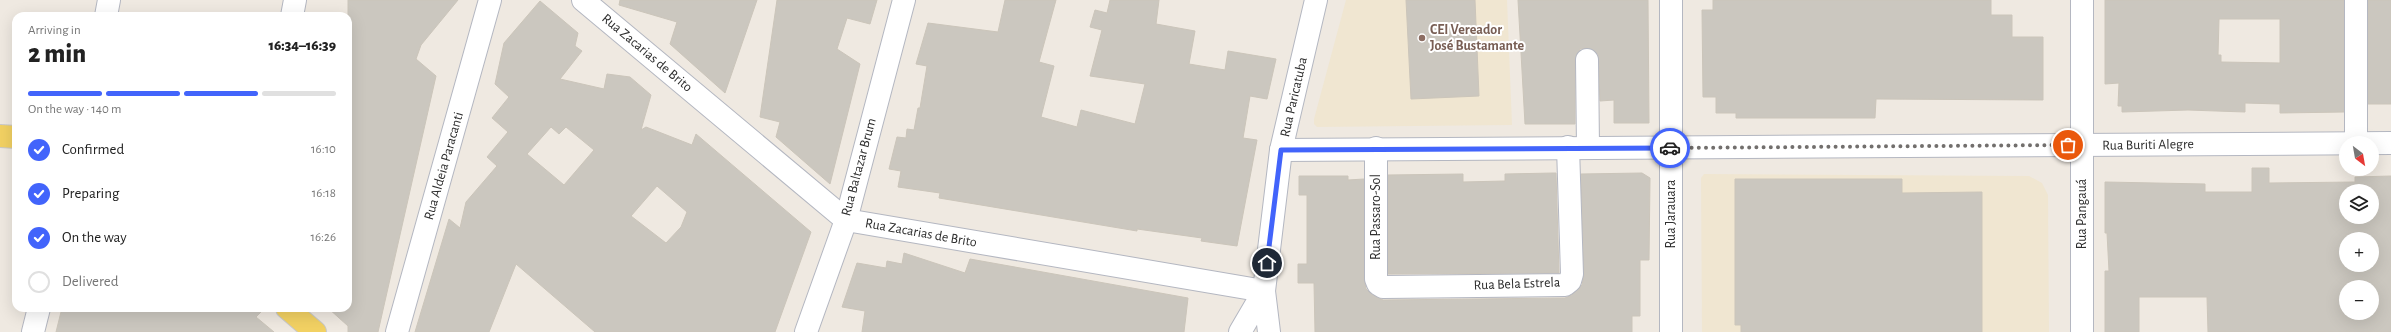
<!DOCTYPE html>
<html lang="en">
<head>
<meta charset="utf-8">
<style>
	body { margin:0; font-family:"Alegreya Sans",sans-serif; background:#f2f2f2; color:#222; height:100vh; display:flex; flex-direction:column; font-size:15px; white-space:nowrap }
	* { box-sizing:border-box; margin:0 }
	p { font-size:13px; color:#767676 }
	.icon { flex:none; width:22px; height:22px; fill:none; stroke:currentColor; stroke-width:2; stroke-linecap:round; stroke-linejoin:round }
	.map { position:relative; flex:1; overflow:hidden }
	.panel { position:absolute; left:12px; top:12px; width:340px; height:300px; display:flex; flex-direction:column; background:#fff; border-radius:12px; box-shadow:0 4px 16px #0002 }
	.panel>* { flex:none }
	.needle { width:26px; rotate:149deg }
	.buttons { position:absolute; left:2339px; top:136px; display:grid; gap:8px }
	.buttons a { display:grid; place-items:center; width:40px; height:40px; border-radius:50%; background:#fff; box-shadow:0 4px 16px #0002; font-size:20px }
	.pin { position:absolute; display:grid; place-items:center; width:34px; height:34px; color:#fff; margin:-17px; border:2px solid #fff; border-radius:50%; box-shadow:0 1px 4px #0007 }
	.courier { position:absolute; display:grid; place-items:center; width:40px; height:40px; margin:-20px; border:3px solid #4264fb; border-radius:50%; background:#fff; color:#222; box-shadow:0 1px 5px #0007 }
	.summary em { font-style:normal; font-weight:800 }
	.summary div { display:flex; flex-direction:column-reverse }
	.summary { display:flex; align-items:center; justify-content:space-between; height:68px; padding:0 16px }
	h1 { font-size:26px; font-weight:800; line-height:30px }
	.bar { display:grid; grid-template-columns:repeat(4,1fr); gap:6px 4px; align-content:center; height:48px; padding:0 16px }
	.bar i { height:5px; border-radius:3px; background:#e0e0e0 }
	.bar .active { background:#4264fb }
	.bar p { grid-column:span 4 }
	ol { padding:0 16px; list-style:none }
	li { display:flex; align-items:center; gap:12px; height:44px }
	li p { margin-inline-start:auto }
	li .icon { padding:4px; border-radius:50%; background:#4264fb; color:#fff; stroke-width:4 }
	li:last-child { color:#767676 }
	li i { width:22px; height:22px; border:2px solid #e0e0e0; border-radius:50% }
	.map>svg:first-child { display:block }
	.education { fill:#f0e6d1 }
	.building { fill:#cbc7bf; stroke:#cbc5ba; fill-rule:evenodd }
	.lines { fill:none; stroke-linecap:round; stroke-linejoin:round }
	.minor-casing { stroke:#b4b7c1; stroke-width:24 }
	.major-casing { stroke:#c9c9c9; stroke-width:24 }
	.minor { stroke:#fff; stroke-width:22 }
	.major { stroke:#f2d163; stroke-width:22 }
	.done { stroke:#726f6d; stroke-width:4; stroke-dasharray:0 7.2 }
	.route { stroke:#4264fb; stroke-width:5 }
	.education-dot { fill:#8d6e63; stroke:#fff; stroke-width:1.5 }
	.labels { text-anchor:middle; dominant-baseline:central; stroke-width:4; stroke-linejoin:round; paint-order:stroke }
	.education-label { font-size:14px; font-weight:bold; fill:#785e54; stroke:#fff; text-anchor:start }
	.street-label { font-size:14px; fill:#2e2e2e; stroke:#fff }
</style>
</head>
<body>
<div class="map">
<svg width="2391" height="332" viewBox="0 0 2391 332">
	<rect width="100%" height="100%" fill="#efe9e1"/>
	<g class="education">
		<path d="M1346,0H1507L1512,125L1317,127L1314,124V119Z"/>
		<path d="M1704,174L2029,176L2042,183L2048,195L2049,332H1702L1701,178Z"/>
	</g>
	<g class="building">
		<path d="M348,0H458L421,45L416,59L436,76L378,332H348V326L328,308H348Z"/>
		<path d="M620,0H757L725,93L670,44L677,22L619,5Z"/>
		<path d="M777,0H877L870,24L847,18L837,49L860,64L830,184L776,137L780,122L760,117Z"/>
		<path d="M1005,0H1056L1039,62L1054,66L1041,117L1077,127L1081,110L1135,124L1145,84L1090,76L1102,30L1090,27L1095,10L1107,13L1110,0H1159L1156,24L1195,31L1189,64L1225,70L1228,51L1276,59L1267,99L1250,96L1243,138L1257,140L1237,246L1201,241L1202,238L1137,229V231L939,198L940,193L898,187L901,171L889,169L897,137L906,138L907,129L914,130L918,108H920L927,66L916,64L928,23L998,32Z"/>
		<path d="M1406,0H1475L1479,96L1411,99Z"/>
		<path d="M1518,0H1648L1649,123H1614V100L1600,101L1598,54L1587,48L1580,49L1575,60V124H1525Z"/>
		<path d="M1713,0H1991V15H2012V37H2043V100L1876,99L1875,118H1736V113H1716V97H1703L1702,10H1713Z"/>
		<path d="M2105,0H2344V112L2280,113V104L2245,103V112L2188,110L2122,112V106H2118L2119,83L2105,84ZM2219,19H2280V63L2221,62V55H2218Z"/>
		<rect x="2368" y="0" width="23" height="104"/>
		<path d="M540,1L578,33L575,46L582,51L560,79L604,89L607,74L630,77L651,95L641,130L646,127L692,145L696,134L811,232L775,332H595L516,264L489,332H415L449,219L460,228L466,202L497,166L487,157L508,132L492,118L509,97L495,84L504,43ZM551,127L559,134L566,127L594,150L564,185L527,154ZM657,186L687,212L681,227L666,243L631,216Z"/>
		<path d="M2252,168H2269V183L2355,182V177L2391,176V332H2208L2207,297H2139V332H2105V271H2109L2107,233H2105V182L2205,184V192H2252ZM2346,191H2372V217H2346ZM2346,239H2372V265H2346ZM2346,287H2372V313H2346Z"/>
		<path d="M1553,173H1556L1559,273L1388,274V175L1463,174V182L1505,181V174Z"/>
		<path d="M1642,173L1650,178L1649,260H1640V316H1632V332H1315L1314,283H1298V264H1307V195H1299V176H1348V180L1364,179V279L1366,289L1371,294L1383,300L1565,298L1572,295L1582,285L1584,274L1581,174Z"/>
		<path d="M1735,179H1902V193L1982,192V332H1741V325H1735Z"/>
		<path d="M904,253L965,273L970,259L1188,298L1184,332H862L865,311L842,307L857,263L886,268L887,261L902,264Z"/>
		<path d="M62,308H265L256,317L274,332H56Z"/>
	</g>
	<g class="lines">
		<g class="minor-casing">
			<g id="minor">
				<path d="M583,0L846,220L1264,291"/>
				<path d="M2356,0V143"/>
				<path d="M106,16L109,0"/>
				<path d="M292,16L295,0"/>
				<path d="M1587,60L1588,147"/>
				<path d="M1376,148V279L1378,284L1383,287L1565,285L1570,281L1572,274L1568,147"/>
				<path d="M1281,150L2391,143"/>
				<path d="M33,332L39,308"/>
				<path d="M397,332L490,0"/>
				<path d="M806,332L846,220L904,0"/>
				<path d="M1240,332L1264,291"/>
				<path d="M1269,332L1264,291L1281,150L1316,0"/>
				<path d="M1671,332V0"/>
				<path d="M2082,332V0"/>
			</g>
		</g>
		<g class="major-casing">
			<g id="major">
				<path d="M0,136L16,137"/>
				<path d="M287,308L315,332"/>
			</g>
		</g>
		<use href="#minor" class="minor"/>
		<use href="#major" class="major"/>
	</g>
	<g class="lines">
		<path class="done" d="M1670,148L2068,145"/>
		<path class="route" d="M1267,263L1281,150L1670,148"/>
	</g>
	<circle class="education-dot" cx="1422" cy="38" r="4"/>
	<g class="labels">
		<g class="education-label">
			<text x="1430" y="30">CEI Vereador<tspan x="1430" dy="16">José Bustamante</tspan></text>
		</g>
		<g class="street-label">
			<text transform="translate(647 53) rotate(40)">Rua Zacarias de Brito</text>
			<text transform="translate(1294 97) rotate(-77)">Rua Paricatuba</text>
			<text transform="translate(2148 145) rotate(-1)">Rua Buriti Alegre</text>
			<text transform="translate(444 166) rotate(-74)">Rua Aldeia Paracanti</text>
			<text transform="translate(859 167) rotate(-75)">Rua Baltazar Brum</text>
			<text transform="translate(1671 214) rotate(-90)">Rua Jarauara</text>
			<text transform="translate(2082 214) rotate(-90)">Rua Pangauá</text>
			<text transform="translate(1376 217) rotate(-90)">Rua Passaro-Sol</text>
			<text transform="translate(921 233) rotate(10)">Rua Zacarias de Brito</text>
			<text transform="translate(1517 284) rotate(-2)">Rua Bela Estrela</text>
		</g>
	</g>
</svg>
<div class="buttons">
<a><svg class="needle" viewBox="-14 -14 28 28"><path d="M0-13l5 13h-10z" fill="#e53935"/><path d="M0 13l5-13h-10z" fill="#767676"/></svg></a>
<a><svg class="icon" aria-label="layers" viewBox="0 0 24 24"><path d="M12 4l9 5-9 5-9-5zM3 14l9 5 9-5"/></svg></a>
<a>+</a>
<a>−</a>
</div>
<div class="pin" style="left:2068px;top:145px;background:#ea580c"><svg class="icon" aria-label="bag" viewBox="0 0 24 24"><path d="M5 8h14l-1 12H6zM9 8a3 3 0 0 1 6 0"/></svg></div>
<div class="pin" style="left:1267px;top:263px;background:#1f2937"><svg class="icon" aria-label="home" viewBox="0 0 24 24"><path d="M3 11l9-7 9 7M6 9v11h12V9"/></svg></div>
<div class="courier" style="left:1670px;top:148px"><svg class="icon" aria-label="car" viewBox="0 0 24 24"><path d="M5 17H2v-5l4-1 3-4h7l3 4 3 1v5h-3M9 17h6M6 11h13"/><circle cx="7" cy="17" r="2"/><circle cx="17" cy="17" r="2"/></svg></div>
<section class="panel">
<div class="summary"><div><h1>2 min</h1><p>Arriving in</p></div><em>16:34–16:39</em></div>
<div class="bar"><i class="active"></i><i class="active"></i><i class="active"></i><i></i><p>On the way · 140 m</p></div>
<ol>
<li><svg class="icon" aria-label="check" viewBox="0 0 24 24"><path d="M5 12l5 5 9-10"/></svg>Confirmed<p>16:10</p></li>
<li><svg class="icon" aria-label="check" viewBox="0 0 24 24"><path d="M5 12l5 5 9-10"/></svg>Preparing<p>16:18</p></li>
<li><svg class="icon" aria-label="check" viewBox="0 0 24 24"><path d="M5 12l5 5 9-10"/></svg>On the way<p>16:26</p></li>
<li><i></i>Delivered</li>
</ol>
</section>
</div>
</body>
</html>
